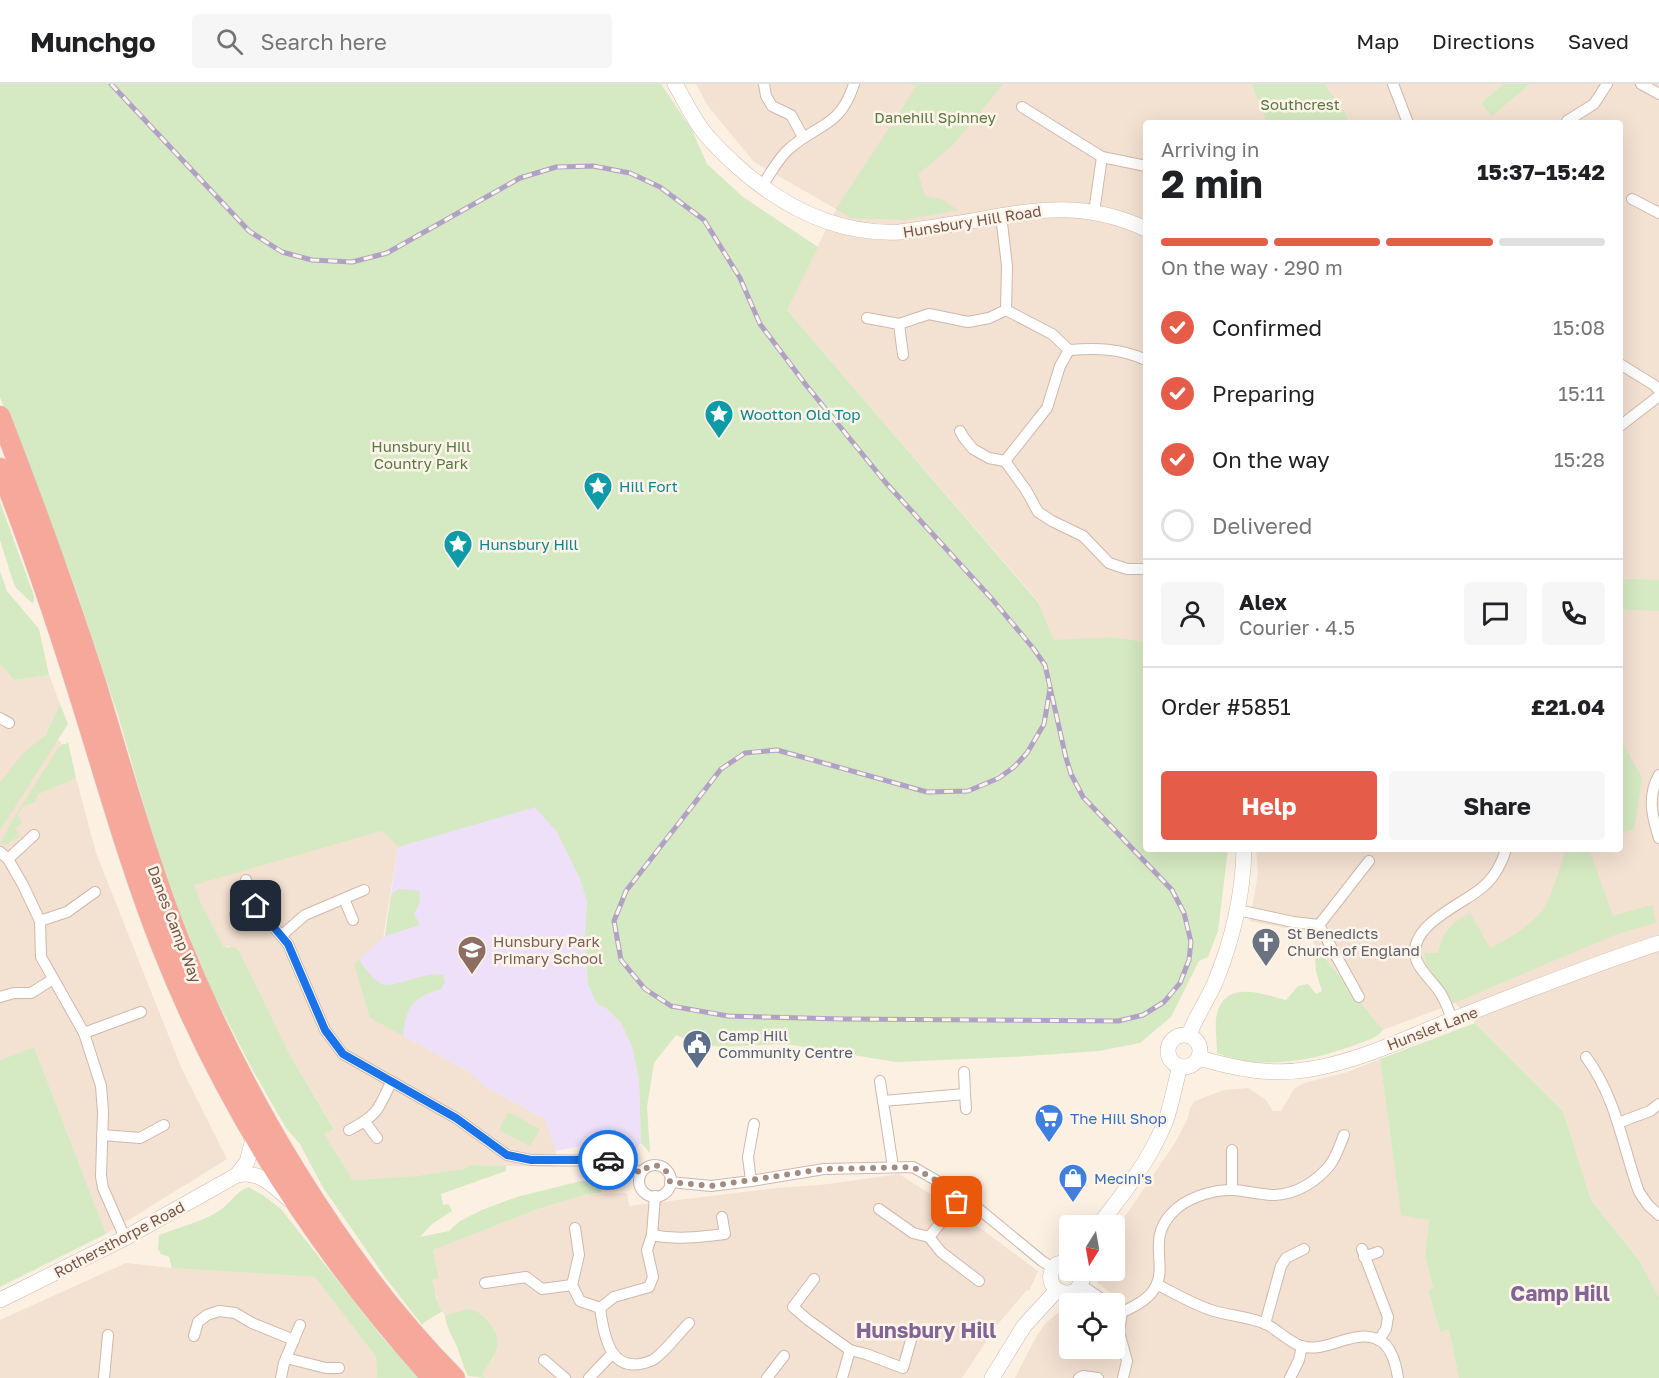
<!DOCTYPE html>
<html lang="en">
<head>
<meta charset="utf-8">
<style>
	body { margin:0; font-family:"Golos Text",sans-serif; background:#f6f6f6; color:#202124; height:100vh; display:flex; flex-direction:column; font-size:22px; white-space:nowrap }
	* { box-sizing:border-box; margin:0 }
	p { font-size:20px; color:#757577 }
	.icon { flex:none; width:33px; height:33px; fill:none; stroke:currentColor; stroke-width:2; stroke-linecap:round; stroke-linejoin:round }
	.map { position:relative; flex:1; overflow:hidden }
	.drawer { position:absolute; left:1143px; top:36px; width:480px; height:732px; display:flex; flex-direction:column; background:#fff; border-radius:6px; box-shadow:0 6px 24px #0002 }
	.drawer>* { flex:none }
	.needle { width:39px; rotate:191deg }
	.tools { position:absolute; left:1059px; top:1131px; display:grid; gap:12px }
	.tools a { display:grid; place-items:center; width:66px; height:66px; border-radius:6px; background:#fff; box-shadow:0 6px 24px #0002; font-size:30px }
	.pin { position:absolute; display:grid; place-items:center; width:51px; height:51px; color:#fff; margin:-26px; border-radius:12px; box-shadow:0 3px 9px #0006 }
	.courier { position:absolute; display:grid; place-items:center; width:60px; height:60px; margin:-30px; border:4px solid #1a73e8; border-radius:50%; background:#fff; color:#222; box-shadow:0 2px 8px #0007 }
	.headline em { font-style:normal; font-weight:700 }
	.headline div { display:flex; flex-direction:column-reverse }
	.headline { display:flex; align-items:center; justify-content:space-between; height:102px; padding:0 18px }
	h1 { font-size:39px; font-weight:700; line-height:45px }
	.bar { display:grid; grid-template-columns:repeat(4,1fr); gap:9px 6px; align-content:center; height:72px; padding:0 18px }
	.bar i { height:8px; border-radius:4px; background:#e0e0e0 }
	.bar .on { background:#e55d49 }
	.bar p { grid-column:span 4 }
	.line { display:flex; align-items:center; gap:15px; padding:0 18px; border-top:2px solid #e0e0e0 }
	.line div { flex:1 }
	.round { display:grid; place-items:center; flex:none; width:63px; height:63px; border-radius:6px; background:#f6f6f6 }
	ol { padding:0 18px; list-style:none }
	li { display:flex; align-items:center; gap:18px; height:66px }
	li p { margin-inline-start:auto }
	li .icon { padding:6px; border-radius:50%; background:#e55d49; color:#fff; stroke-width:4 }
	li:last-child { color:#757577 }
	li i { width:33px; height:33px; border:3px solid #e0e0e0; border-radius:50% }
	.primary-button { display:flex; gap:12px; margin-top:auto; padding:12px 18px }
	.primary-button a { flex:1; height:69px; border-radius:6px; background:#e55d49; color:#fff; font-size:24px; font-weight:700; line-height:69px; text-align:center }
	.primary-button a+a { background:#f6f6f6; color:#202124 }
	header { display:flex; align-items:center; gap:36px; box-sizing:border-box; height:84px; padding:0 30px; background:#fff; border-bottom:2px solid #e0e0e0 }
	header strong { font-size:28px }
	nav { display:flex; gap:33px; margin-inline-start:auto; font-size:21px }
	.search { width:420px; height:54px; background:#f6f6f6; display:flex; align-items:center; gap:15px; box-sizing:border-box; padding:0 21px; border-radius:6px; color:#757577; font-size:22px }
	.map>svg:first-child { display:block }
	.residential { fill:#f3e1d1 }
	.education { fill:#ede0f8 }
	.green { fill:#d5e9c2 }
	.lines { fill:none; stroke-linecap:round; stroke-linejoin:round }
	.street-casing { stroke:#cfb8ad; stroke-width:12 }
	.secondary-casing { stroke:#d2b8aa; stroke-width:16 }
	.highway-casing { stroke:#d8cfcc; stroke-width:21 }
	.street { stroke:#fff; stroke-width:10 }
	.secondary { stroke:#fff; stroke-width:15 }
	.highway { stroke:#f6a99a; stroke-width:20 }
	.rail-casing { stroke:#b1a2c5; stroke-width:5 }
	.rail { stroke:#fff4e9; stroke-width:3; stroke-dasharray:9; stroke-linecap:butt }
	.done { stroke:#a48b7f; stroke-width:6; stroke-dasharray:0 10.8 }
	.route { stroke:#1a73e8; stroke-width:8 }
	.labels { text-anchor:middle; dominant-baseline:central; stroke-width:5; stroke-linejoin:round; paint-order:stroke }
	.park-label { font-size:15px; fill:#577942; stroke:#fff4e9 }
	.street-label { font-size:15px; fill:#745449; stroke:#fff4e9 }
	.culture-label { font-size:15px; fill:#0d838f; stroke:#fff4e9; text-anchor:start }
	.worship-label { font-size:15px; fill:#5b616d; stroke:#fff4e9; text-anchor:start }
	.education-label { font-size:15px; fill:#785e54; stroke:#fff4e9; text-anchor:start }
	.service-label { font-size:15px; fill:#4e5e75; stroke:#fff4e9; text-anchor:start }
	.shop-label { font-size:15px; fill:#366cbe; stroke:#fff4e9; text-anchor:start }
	.district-label { font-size:21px; font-weight:bold; fill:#816597; stroke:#fff4e9 }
</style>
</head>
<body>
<header>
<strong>Munchgo</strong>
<div class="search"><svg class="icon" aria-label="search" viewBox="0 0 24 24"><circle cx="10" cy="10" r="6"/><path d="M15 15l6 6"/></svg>Search here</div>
<nav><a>Map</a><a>Directions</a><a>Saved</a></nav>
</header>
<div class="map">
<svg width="1659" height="1294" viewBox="0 0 1659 1294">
	<rect width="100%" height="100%" fill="#fcf0e3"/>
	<g class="residential">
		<path d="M696,0H909L916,3L920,0H1503L1481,19L1492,31L1530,0H1659V1214L1641,1179L1591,1116L1563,1027L1455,919L1383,946L1305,848L1250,837L1258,789L1256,765H1620V39H1146V558L1112,553L1054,557L1038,517L787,226L836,125L754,78L708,22Z"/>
		<path d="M0,580L14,596L49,591L60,620L45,651L60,657L76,694L96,769L181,983L227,1075L106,1150L34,963L0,976Z"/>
		<path d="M382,747L398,763L370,934L468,987L484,1002L545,1035L556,1067V1083L471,1081L464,1085L416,1092L353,1096L324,1050L334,1044L291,973L241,871L228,862L224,863L201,819L193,801Z"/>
		<path d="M1380,975L1401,1130L1429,1136L1425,1172L1433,1204L1428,1206L1440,1248L1449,1246L1459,1294H1015L1037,1251L1045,1240L1059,1228L1069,1222L1070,1264H1114L1115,1233L1117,1234L1124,1220L1098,1199L1095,1187L1114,1186L1115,1147L1175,1059L1188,1034L1190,1024L1195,1017L1224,1006L1248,1004L1266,1016L1273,1027H1281L1294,1005L1304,999L1348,988Z"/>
		<path d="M899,1090L960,1129L1038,1187L1029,1207L1027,1206L997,1241L962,1294H486L482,1291L494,1273L495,1246L482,1230L467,1225L445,1231L439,1224L437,1212L433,1206L432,1195L439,1193L433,1166L538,1125L588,1110L627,1109L629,1122L776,1104L821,1101Z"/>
		<path d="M126,1179L172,1184L315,1193L376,1273L377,1294H0V1236Z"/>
	</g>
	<path class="education" d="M535,722L557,748L580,795L587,818L585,853L588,901L597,920L606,924L621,939L633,964L639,995L641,1059L635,1066L624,1053L556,1067L545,1035L484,1002L468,987L370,934L354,880L385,852L398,763Z"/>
	<g class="green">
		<path d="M0,0H661L692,46L707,80L743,113L818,163L787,226L1038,518L1054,556L1112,553L1146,558V765H1228L1218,847L1208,873L1199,877L1171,933L1140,959L1099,967L1012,973L896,978L786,960L721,963L695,959L676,951L654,979L647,1023L650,1069L641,1059L639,995L632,962L621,939L606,924L597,920L588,901L585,853L587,818L580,795L557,748L535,723L398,763L382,747L194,801L201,819L224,863L236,864L241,871L291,973L334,1045L324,1050L353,1096L416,1092L464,1085L471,1081L506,1082V1087L441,1110L443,1121L449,1120L452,1127L432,1140L420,1153L449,1147L460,1137L482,1126L517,1113L581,1097L599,1098L602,1104L601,1109L588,1110L538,1125L433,1166L439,1194L432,1195C433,1202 438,1222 442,1227C435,1233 428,1234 422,1241L385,1193L322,1102L300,1060L286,1044L251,983L212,907L165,794L118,631L73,497L0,313Z"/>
		<path d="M909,0H1003L952,62L918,90L925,112L941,115L958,126L905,136L851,134L836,125L916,3Z"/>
		<path d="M1252,0H1324L1346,30L1349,39H1267Z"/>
		<path d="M1503,0H1530L1492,32L1481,19Z"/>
		<path d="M0,418L34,512V518L32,519L15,503L11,491L0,456Z"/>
		<path d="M0,487L7,507L39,545L49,591L14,596L0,580Z"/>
		<path d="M1620,495L1659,496V527L1620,525Z"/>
		<path d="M60,620L68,640L0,746V699L24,668L45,652Z"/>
		<path d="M1620,654L1642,694L1634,745L1620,749Z"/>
		<path d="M68,658L76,694L38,710L35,718L24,722L17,731L22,738L15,745L20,751L6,761L0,760L12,737L57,666L63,660H66Z"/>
		<path d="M1566,765H1589L1613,832L1652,821L1656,839L1617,850L1454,919L1427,881L1424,869H1438C1443,847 1450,840 1470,829L1490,864C1507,856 1535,839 1545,822C1554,804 1560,784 1566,765Z"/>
		<path d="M399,805L419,807L420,818L414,830L420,841L385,852L391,811Z"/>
		<path d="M1322,870L1383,946C1376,955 1365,957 1355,961C1312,977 1260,987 1217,969C1217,958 1215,945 1216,935C1222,895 1259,909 1286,916L1298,902L1308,900L1316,910L1322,907L1316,888L1315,872Z"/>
		<path d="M359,876C382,909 384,903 420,893C429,891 434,889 443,891L445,898L441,905C412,914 406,922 403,952L370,934L354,880Z"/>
		<path d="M1475,939L1563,1027L1591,1116L1641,1179L1659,1214V1294H1459L1449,1246L1440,1248L1428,1206L1433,1204L1425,1172L1429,1136L1401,1131L1380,975Z"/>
		<path d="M34,963L106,1150L0,1203V976Z"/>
		<path d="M508,1028L540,1045L530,1062L499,1046Z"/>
		<path d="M248,1103L263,1111L281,1125L382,1253L419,1294H377L376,1273L315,1193L172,1184L169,1173L161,1170L158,1165L159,1151C177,1144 197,1139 214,1130C228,1123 234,1109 248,1103Z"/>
		<path d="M467,1225C477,1226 482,1230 488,1237C506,1258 495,1271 482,1291L486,1294L468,1292C464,1284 462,1277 459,1268C455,1255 446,1246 445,1231Z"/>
	</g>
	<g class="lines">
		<g class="street-casing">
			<g id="street">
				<path d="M764,0L766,12L772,22L791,31L803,53"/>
				<path d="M1393,0L1408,39"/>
				<path d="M1641,0L1659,10"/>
				<path d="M1022,23L1102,73L1146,82"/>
				<path d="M1567,37L1594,20L1607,0"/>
				<path d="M761,103C770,91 778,74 789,65C818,39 840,44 854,0"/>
				<path d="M1632,115L1659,129"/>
				<path d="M1094,128L1102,73"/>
				<path d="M1001,131L1007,182L1006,226"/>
				<path d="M867,234L899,240L929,230L968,238L989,234L1006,226"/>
				<path d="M899,240L903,271"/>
				<path d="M1069,266C1096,264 1120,264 1146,276"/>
				<path d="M1620,280L1654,301L1659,306"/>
				<path d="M1620,342L1659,312"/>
				<path d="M960,347L964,354L973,365L989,374L1005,377L1026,406L1038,428L1052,437L1083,452L1109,479L1127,485H1146"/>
				<path d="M1005,377L1047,324L1060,282L1069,266L1052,250L1006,226"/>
				<path d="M0,634L9,639"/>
				<path d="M1659,691C1647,712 1652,733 1659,754"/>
				<path d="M0,768L8,775L23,801L40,837L41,873L84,949L101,1002L103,1028L101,1092L103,1104L125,1154"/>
				<path d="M8,775L34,751"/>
				<path d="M246,796L256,822L288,860L325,946L343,970L456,1034L507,1071L531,1076L609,1077L621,1079L641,1089"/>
				<path d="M344,815L353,836"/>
				<path d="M1238,826L1293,838L1319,841L1369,777"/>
				<path d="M235,830L256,822"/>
				<path d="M40,837L67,828L95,808"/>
				<path d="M1319,841L1359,913"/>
				<path d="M282,851L305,831L364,806"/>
				<path d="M0,913L14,909H31L53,895"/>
				<path d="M1452,936C1449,927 1446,918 1441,910C1434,898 1417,885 1415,871C1412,838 1465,820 1485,801C1495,792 1503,777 1506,765"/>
				<path d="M84,949L141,928"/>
				<path d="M1586,973C1617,1015 1622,1061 1639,1108L1648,1121L1659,1131"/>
				<path d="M964,988L965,1010"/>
				<path d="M880,997L883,1017"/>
				<path d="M365,1038L377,1054"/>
				<path d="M1618,1039L1650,1027L1659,1020"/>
				<path d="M349,1046C377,1032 379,1025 391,998"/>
				<path d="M102,1051L140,1054L164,1041"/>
				<circle cx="655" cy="1097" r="16"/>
				<path d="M893,1083L883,1017L965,1010L966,1025"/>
				<path d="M751,1097L748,1073L754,1040"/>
				<path d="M670,1098L711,1102L751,1097L824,1085L913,1083L963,1112L1042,1177L1053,1184"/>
				<path d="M1232,1106V1066"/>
				<path d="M655,1112L652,1151L647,1166L653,1193L649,1203L614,1213L600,1224C604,1254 611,1294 653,1276C666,1267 677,1251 689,1239"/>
				<path d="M879,1125L913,1149L929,1153L941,1168L979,1197"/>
				<path d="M575,1144L579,1171L572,1201L580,1217L600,1224"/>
				<path d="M652,1151C677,1156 700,1153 725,1150L722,1133"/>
				<path d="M929,1153L963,1112"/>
				<path d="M1362,1165L1388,1233L1386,1245L1379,1256"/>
				<path d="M1364,1173L1378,1168"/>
				<path d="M814,1195L793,1223L808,1236L850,1266"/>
				<path d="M485,1199L526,1193L542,1205L572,1201"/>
				<path d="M1081,1201L1109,1220"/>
				<path d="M1158,1201C1174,1209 1191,1219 1208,1225C1226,1232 1249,1232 1266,1240C1278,1246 1287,1257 1301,1262C1325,1270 1352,1245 1377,1255C1392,1261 1396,1281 1398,1294"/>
				<path d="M1122,1228C1190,1200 1138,1166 1171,1130C1185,1114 1213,1105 1234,1106C1247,1107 1261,1111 1275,1111C1297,1110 1317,1097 1330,1081C1336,1073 1340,1061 1344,1051"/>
				<path d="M1122,1228L1119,1248L1127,1277L1123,1294"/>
				<path d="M1265,1240L1281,1182L1286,1174L1304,1165"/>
				<path d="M194,1252L198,1238L207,1231L219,1227L235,1229L252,1239L294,1256"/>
				<path d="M286,1274L326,1284H339"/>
				<path d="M544,1276L565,1294"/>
				<path d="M104,1294L108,1251"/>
				<path d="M281,1294L284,1279L300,1241"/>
				<path d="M589,1294L610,1272"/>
				<path d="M767,1294L784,1272"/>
				<path d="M842,1294L850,1266L866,1270L903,1284L911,1256"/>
				<path d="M1079,1294L1083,1292L1098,1294"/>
				<path d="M1290,1294L1299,1276L1302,1262"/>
			</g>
		</g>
		<g class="secondary-casing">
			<g id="secondary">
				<path d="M675,0C684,15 692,33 703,47C713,60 726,72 738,83C783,123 838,151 900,148C927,144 955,140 982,135C1044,124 1087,118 1146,145"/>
				<circle cx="1184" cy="967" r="16"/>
				<path d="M1189,951C1195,934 1206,918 1214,901C1232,858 1243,812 1244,765"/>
				<path d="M1199,974C1237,985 1271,992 1311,985C1359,977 1404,955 1449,937C1518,910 1588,882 1659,859"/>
				<path d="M237,1091L247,1078L254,1052"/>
				<path d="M1098,1142C1123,1110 1148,1079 1164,1041C1172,1022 1174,1002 1180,983"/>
				<path d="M1070,1177L1057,1180C1041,1195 1058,1217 1077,1206L1083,1194L1081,1186"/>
				<path d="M0,1216L125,1154L237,1091C260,1086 273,1102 290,1116"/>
				<path d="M992,1294L1024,1242L1057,1206"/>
			</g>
		</g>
		<g class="highway-casing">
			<g id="highway">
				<path d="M0,332C34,419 66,507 95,596C122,684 146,773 180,858C242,1010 339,1177 455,1294"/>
				<path d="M0,384C28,455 53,528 76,601C104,689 128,778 162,864C225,1023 318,1167 432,1294"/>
			</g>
		</g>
		<use href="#street" class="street"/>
		<use href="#secondary" class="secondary"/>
		<use href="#highway" class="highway"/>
		<g class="rail-casing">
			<path id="rail" d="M111,0L249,147L282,168L312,176L352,178L387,169L520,94L556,83L593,82L630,89L660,103L704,136L740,194L760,240L806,301L886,399L992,515L1033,564L1045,581L1066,674L1071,690L1083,713L1172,806L1184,829L1191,858L1189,876L1180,899L1164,918L1143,931L1118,937L844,935L728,932L671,922L645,905L621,876L614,837L626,807L721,685L745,669L777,666L927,708L968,707L999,694L1014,683L1027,669L1044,640L1050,605"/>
		</g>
		<use href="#rail" class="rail"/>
	</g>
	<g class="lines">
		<path class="done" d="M608,1076L621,1079L641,1089C652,1076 668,1081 670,1098L711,1102L824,1085L913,1083L963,1112L957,1118"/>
		<path class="route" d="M256,822L288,860L325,946L343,970L456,1034L507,1071L531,1076H608"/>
	</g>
	<defs>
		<g id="sight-pin" transform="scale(1.5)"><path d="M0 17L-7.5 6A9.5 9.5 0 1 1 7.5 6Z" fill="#0f9aa8" stroke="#fff4e9"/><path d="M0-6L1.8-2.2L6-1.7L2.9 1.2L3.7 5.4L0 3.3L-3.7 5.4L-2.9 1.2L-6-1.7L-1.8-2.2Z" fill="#fff"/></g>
		<g id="church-pin" transform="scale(1.5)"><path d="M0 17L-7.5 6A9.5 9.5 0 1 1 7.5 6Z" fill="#6b7280" stroke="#fff4e9"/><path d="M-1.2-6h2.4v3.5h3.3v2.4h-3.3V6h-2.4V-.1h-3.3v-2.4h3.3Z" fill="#fff"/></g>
		<g id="school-pin" transform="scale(1.5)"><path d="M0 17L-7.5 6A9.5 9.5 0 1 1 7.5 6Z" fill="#8d6e63" stroke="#fff4e9"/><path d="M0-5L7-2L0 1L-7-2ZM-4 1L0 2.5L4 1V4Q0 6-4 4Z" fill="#fff"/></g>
		<g id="civic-pin" transform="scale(1.5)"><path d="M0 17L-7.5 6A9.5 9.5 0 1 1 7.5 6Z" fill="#5c6f8a" stroke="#fff4e9"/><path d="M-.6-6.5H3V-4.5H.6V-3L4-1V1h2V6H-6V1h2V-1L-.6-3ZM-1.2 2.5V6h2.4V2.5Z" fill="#fff"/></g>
		<g id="supermarket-pin" transform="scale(1.5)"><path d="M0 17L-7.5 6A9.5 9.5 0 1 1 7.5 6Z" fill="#3f7fe0" stroke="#fff4e9"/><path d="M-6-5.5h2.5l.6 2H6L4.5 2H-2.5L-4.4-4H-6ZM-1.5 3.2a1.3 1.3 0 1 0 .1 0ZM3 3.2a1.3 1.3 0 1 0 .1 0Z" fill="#fff"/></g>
		<g id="shop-pin" transform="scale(1.5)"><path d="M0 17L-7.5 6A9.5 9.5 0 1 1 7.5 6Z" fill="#3f7fe0" stroke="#fff4e9"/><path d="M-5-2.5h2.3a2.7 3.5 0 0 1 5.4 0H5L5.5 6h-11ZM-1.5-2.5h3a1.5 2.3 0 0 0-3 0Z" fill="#fff"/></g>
	</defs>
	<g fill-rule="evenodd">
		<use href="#sight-pin" x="719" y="330"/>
		<use href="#sight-pin" x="598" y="402"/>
		<use href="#sight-pin" x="458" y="460"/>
		<use href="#church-pin" x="1266" y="858"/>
		<use href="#school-pin" x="472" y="866"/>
		<use href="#civic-pin" x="697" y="960"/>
		<use href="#supermarket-pin" x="1049" y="1034"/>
		<use href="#shop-pin" x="1073" y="1094"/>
	</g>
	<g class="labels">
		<g class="park-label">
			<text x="1300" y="20">Southcrest</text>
			<text x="935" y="33">Danehill Spinney</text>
			<text x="421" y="362">Hunsbury Hill<tspan x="421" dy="17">Country Park</tspan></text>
		</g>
		<g class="street-label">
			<text transform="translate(972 137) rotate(-9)">Hunsbury Hill Road</text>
			<text transform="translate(175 840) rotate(69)">Danes Camp Way</text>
			<text transform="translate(1432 944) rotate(-21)">Hunslet Lane</text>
			<text transform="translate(119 1155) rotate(-28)">Rothersthorpe Road</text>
		</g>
		<g class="culture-label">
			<text x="740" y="330">Wootton Old Top</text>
			<text x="619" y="402">Hill Fort</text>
			<text x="479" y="460">Hunsbury Hill</text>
		</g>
		<g class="worship-label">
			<text x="1287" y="849">St Benedicts<tspan x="1287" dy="17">Church of England</tspan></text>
		</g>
		<g class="education-label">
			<text x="493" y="857">Hunsbury Park<tspan x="493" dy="17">Primary School</tspan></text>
		</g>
		<g class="service-label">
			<text x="718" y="951">Camp Hill<tspan x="718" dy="17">Community Centre</tspan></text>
		</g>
		<g class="shop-label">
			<text x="1070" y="1034">The Hill Shop</text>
			<text x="1094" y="1094">Mecini's</text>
		</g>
		<g class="district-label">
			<text x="1560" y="1209">Camp Hill</text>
			<text x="926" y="1246">Hunsbury Hill</text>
		</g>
	</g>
</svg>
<div class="tools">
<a><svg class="needle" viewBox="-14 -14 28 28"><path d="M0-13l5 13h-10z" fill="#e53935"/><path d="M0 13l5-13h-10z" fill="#757577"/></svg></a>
<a><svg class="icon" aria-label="locate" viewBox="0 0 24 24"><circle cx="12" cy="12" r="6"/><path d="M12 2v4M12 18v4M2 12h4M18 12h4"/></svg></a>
</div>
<div class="pin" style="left:957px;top:1118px;background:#ea580c"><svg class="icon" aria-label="bag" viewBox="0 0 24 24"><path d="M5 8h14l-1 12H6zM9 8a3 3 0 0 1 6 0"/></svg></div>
<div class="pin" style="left:256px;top:822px;background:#1f2937"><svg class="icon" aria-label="home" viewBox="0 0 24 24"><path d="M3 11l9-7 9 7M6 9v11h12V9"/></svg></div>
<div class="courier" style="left:608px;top:1076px"><svg class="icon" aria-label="car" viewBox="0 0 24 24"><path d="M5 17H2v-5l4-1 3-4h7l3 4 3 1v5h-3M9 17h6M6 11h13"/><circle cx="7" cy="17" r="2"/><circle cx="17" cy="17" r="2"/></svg></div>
<section class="drawer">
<div class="headline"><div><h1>2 min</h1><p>Arriving in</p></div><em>15:37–15:42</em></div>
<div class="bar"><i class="on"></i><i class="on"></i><i class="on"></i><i></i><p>On the way · 290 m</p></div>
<ol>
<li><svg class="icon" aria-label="check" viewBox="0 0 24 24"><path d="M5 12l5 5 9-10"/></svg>Confirmed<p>15:08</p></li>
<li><svg class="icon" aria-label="check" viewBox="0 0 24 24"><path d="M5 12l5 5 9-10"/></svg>Preparing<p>15:11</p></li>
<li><svg class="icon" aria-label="check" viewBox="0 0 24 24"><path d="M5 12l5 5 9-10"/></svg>On the way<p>15:28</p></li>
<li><i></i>Delivered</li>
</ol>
<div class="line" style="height:108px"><a class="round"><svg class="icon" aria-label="person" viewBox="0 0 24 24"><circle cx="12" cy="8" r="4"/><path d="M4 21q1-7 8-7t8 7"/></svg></a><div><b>Alex</b><p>Courier · 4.5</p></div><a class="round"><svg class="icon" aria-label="chat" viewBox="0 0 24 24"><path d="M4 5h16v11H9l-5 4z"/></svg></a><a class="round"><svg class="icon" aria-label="phone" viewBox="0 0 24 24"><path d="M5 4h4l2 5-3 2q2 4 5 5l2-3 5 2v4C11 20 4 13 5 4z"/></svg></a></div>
<div class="line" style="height:78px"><div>Order #5851</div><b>£21.04</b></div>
<div class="primary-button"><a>Help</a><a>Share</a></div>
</section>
</div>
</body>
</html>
